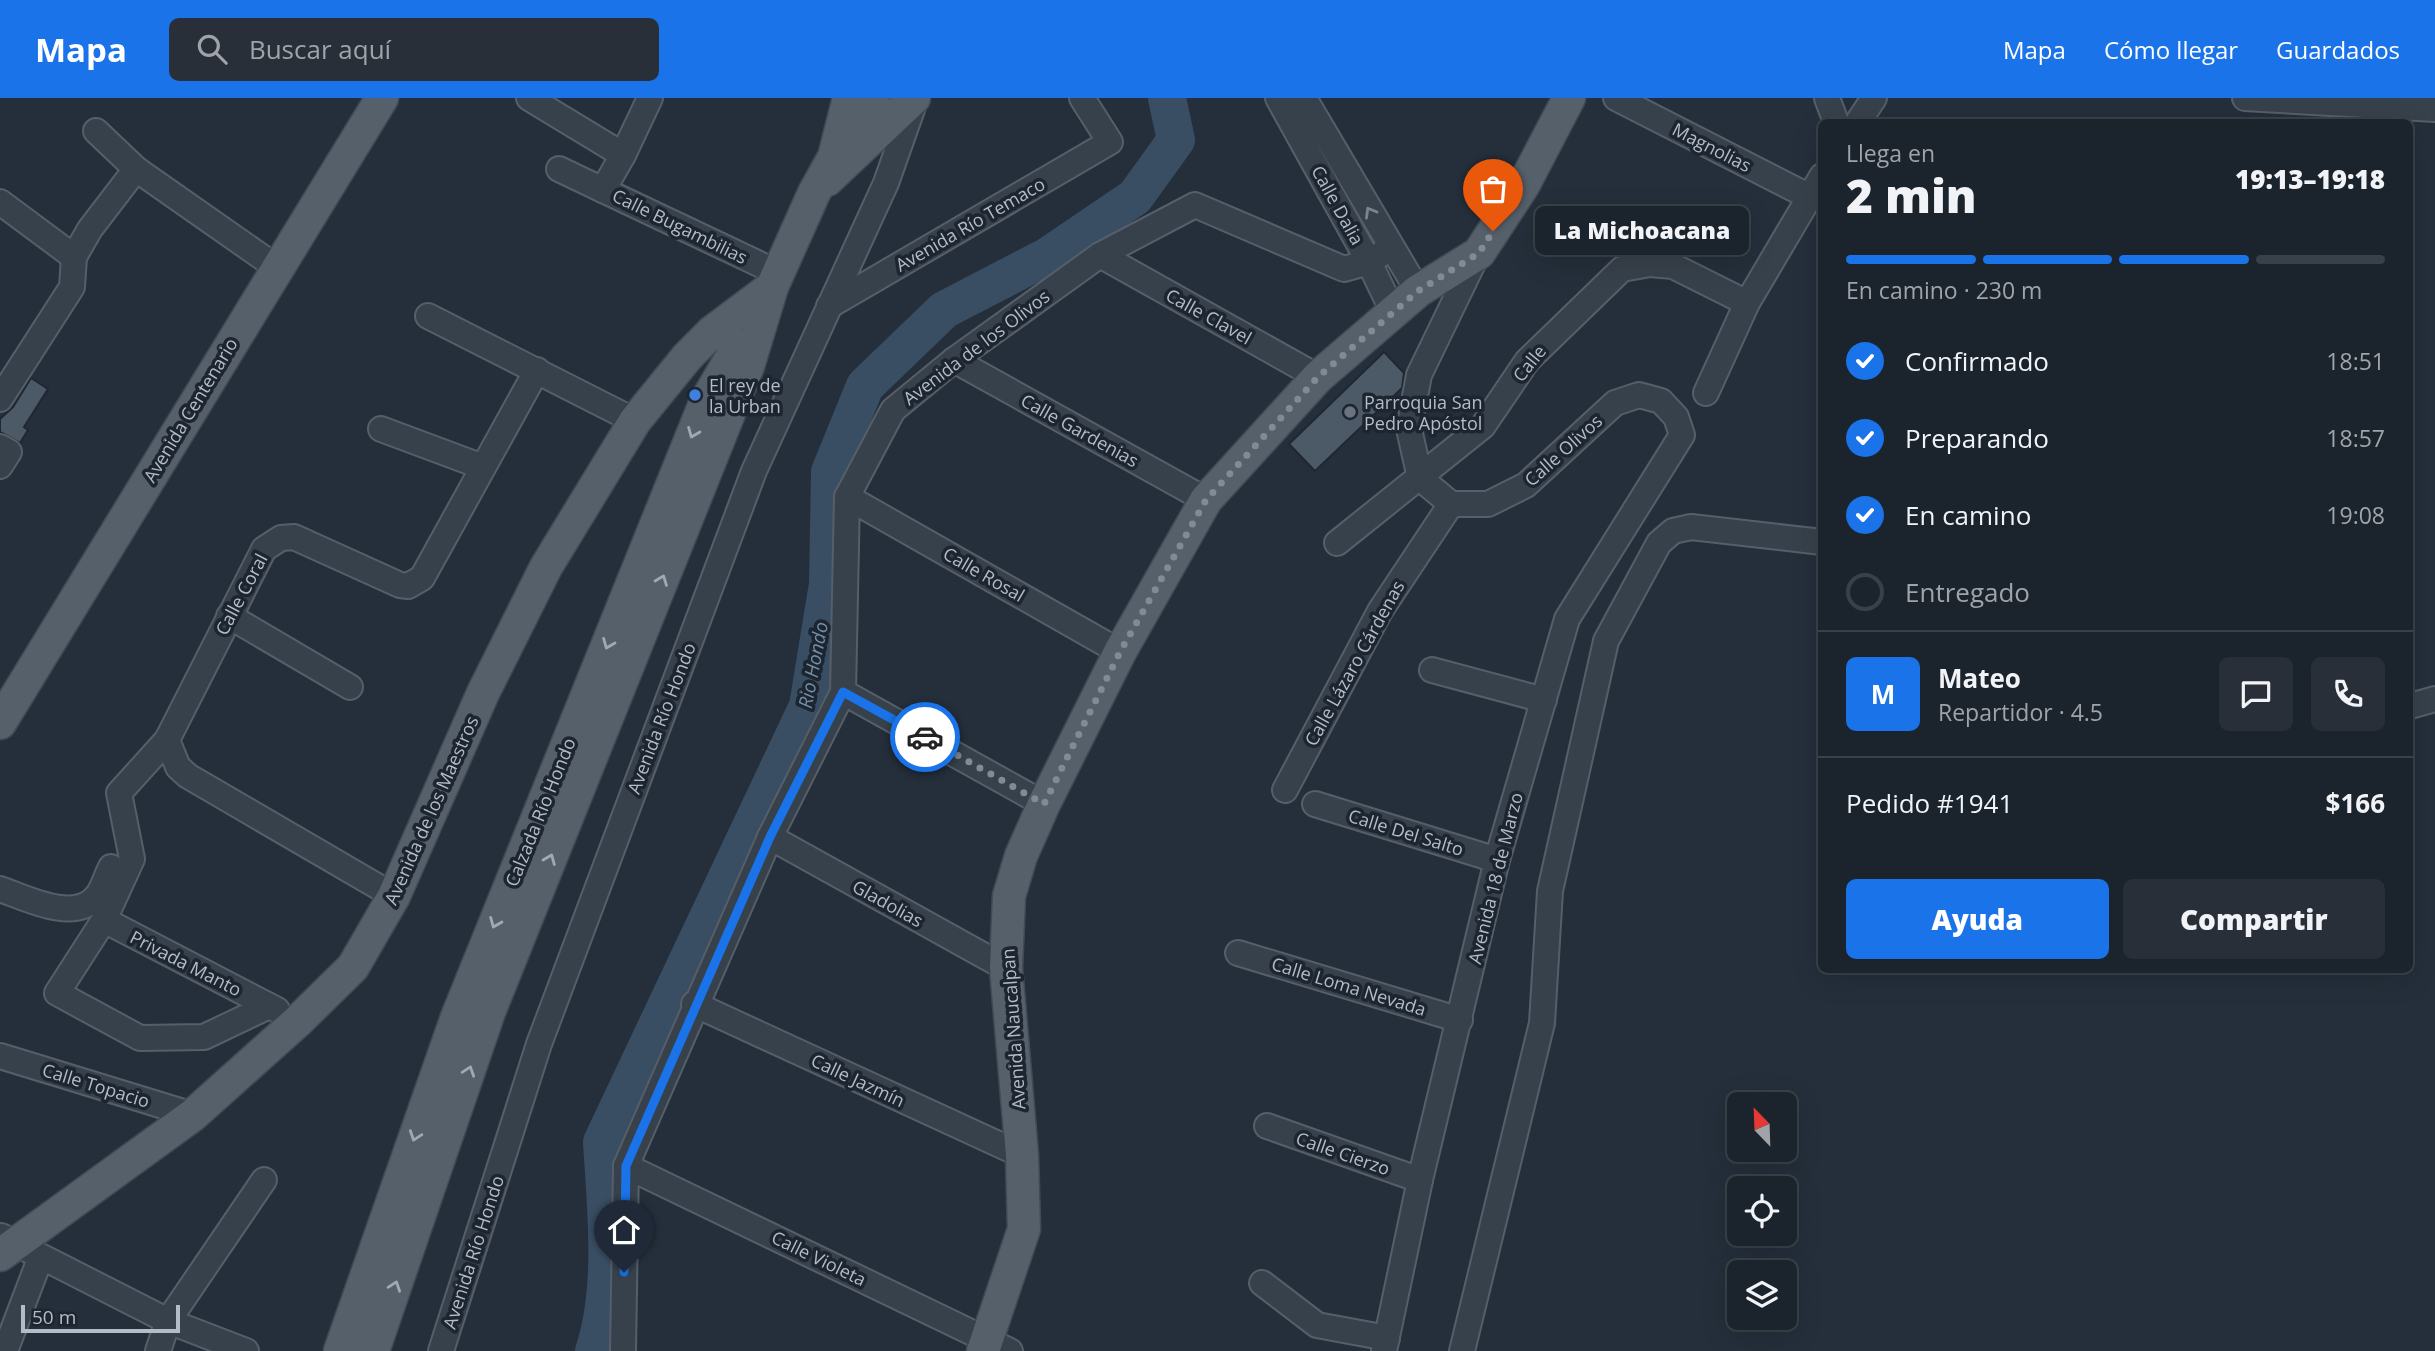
<!DOCTYPE html>
<html lang="es">
<head>
<meta charset="utf-8">
<style>
	body { margin:0; font-family:"Open Sans",sans-serif; background:#282f38; color:#f1f3f6; height:100vh; display:flex; flex-direction:column; font-size:26px; white-space:nowrap }
	* { box-sizing:border-box; margin:0 }
	p { font-size:23px; color:#a0a4a9 }
	.icon { flex:none; width:38px; height:38px; fill:none; stroke:currentColor; stroke-width:2; stroke-linecap:round; stroke-linejoin:round }
	.map { position:relative; flex:1; overflow:hidden }
	.details { position:absolute; left:1818px; top:21px; width:595px; height:854px; display:flex; flex-direction:column; background:#1b232c; border-radius:10px; box-shadow:0 7px 28px #0002,0 0 0 2px #394048 }
	.details>* { flex:none }
	.needle { width:46px; rotate:337deg }
	.tools { position:absolute; left:1727px; top:994px; display:grid; gap:14px }
	.tools a { display:grid; place-items:center; width:70px; height:70px; border-radius:10px; background:#1b232c; box-shadow:0 7px 28px #0002,0 0 0 2px #394048; font-size:35px }
	.scale { position:absolute; left:21px; bottom:18px; width:159px; box-sizing:border-box; padding-left:7px; border:4px solid #b3bcc7; border-top:0; font-size:19px; line-height:24px; white-space:nowrap; color:#b3bcc7; -webkit-text-stroke:5px #1d2630; paint-order:stroke }
	.pin { position:absolute; display:grid; place-items:center; width:60px; height:60px; color:#fff; margin:-72px -30px; border-radius:50% 50% 50% 0; rotate:-45deg; box-shadow:0 0 7px #0007 }
	.pin .icon { rotate:45deg }
	.courier { position:absolute; display:grid; place-items:center; width:70px; height:70px; margin:-35px; border:5px solid #1a73e8; border-radius:50%; background:#fff; color:#222; box-shadow:0 2px 9px #0007 }
	.bubble { position:absolute; height:49px; border-radius:10px; background:#1b232c; box-shadow:0 7px 28px #0002,0 0 0 2px #394048; font-size:23px; font-weight:800; line-height:49px; text-align:center }
	.overview em { font-style:normal; font-weight:800 }
	.overview div { display:flex; flex-direction:column-reverse }
	.overview { display:flex; align-items:center; justify-content:space-between; height:119px; padding:0 28px }
	h1 { font-size:46px; font-weight:800; line-height:52px }
	.bar { display:grid; grid-template-columns:repeat(4,1fr); gap:10px 7px; align-content:center; height:84px; padding:0 28px }
	.bar i { height:9px; border-radius:5px; background:#394048 }
	.bar .current { background:#1a73e8 }
	.bar p { grid-column:span 4 }
	.line { display:flex; align-items:center; gap:18px; padding:0 28px; border-top:2px solid #394048 }
	.line div { flex:1 }
	.round { display:grid; place-items:center; flex:none; width:74px; height:74px; border-radius:10px; background:#282f38 }
	ol { padding:0 28px; list-style:none }
	li { display:flex; align-items:center; gap:21px; height:77px }
	li p { margin-inline-start:auto }
	li .icon { padding:7px; border-radius:50%; background:#1a73e8; color:#fff; stroke-width:4 }
	li:last-child { color:#a0a4a9 }
	li i { width:38px; height:38px; border:4px solid #394048; border-radius:50% }
	.primary-button { display:flex; gap:14px; margin-top:auto; padding:14px 28px }
	.primary-button a { flex:1; height:80px; border-radius:10px; background:#1a73e8; color:#fff; font-size:28px; font-weight:800; line-height:80px; text-align:center }
	.primary-button a+a { background:#282f38; color:#f1f3f6 }
	header { display:flex; align-items:center; gap:42px; box-sizing:border-box; height:98px; padding:0 35px; background:#1a73e8; color:#fff }
	header strong { font-size:33px }
	nav { display:flex; gap:38px; margin-inline-start:auto; font-size:24px }
	.search { width:490px; height:63px; background:#282f38; display:flex; align-items:center; gap:18px; box-sizing:border-box; padding:0 24px; border-radius:10px; color:#a0a4a9; font-size:26px }
	.map>svg:first-child { display:block }
	.lines { fill:none; stroke-linecap:round; stroke-linejoin:round }
	.river { stroke:#394e63; stroke-width:38 }
	.building { fill:#4c5a67; stroke:#1f2832; stroke-width:2 }
	.minor-casing { stroke:#565f69; stroke-width:28 }
	.major-casing { stroke:#414a54; stroke-width:35 }
	.minor { stroke:#37414b; stroke-width:24 }
	.major { stroke:#55606b; stroke-width:32 }
	.oneway { stroke:#7b858f }
	.oneway2 { stroke:#a0aab5 }
	.done { stroke:#818b96; stroke-width:7; stroke-dasharray:0 12.6 }
	.route { stroke:#1a73e8; stroke-width:9 }
	.shop-dot { fill:#3f7fe0; stroke:#1d2630; stroke-width:2.5 }
	.worship-dot { fill:#6b7280; stroke:#1d2630; stroke-width:2.5 }
	.labels { text-anchor:middle; dominant-baseline:central; stroke-width:7; stroke-linejoin:round; paint-order:stroke }
	.street-label { font-size:18px; fill:#b3bcc7; stroke:#1d2630 }
	.poi-label { font-size:18px; fill:#b3bcc7; stroke:#1d2630; text-anchor:start }
	.water-label { font-size:19px; font-style:italic; fill:#748fa9; stroke:#1d2630 }
</style>
</head>
<body>
<header>
<strong>Mapa</strong>
<div class="search"><svg class="icon" aria-label="search" viewBox="0 0 24 24"><circle cx="10" cy="10" r="6"/><path d="M15 15l6 6"/></svg>Buscar aquí</div>
<nav><a>Mapa</a><a>Cómo llegar</a><a>Guardados</a></nav>
</header>
<div class="map">
<svg width="2435" height="1253" viewBox="0 0 2435 1253">
	<rect width="100%" height="100%" fill="#242f3b"/>
	<g class="lines">
		<path class="river" d="M594,1253C615,1191 606,1110 602,1044L808,608L828,486L830,374L865,288L944,212L1048,158L1135,99L1176,42L1167,0"/>
	</g>
	<g class="building">
		<path d="M1384,254L1404,275L1402,290L1315,373L1289,346Z"/>
		<path d="M31,280L48,291L24,329L28,332L20,345L0,334V321L13,309Z"/>
	</g>
	<g class="lines">
		<g class="minor-casing">
			<g id="minor">
				<path d="M529,0L623,57L603,92L778,175"/>
				<path d="M1278,0L1369,164L1394,216"/>
				<path d="M1304,0L1418,193"/>
				<path d="M1616,0L1808,98"/>
				<path d="M1827,0L1836,24"/>
				<path d="M2245,0L2435,11"/>
				<path d="M1858,24L1874,0"/>
				<path d="M96,33L136,71L276,169"/>
				<path d="M623,57L650,0"/>
				<path d="M559,71L603,92"/>
				<path d="M0,104L74,159"/>
				<path d="M1100,157L1318,279"/>
				<path d="M829,208L1110,44L1082,0"/>
				<path d="M428,218L635,323"/>
				<path d="M954,262L1206,402"/>
				<path d="M1706,295L1747,205L1822,78"/>
				<path d="M0,301L72,189L74,159L90,131L136,71"/>
				<path d="M381,331L483,369"/>
				<path d="M0,349L9,354L0,368"/>
				<path d="M847,399L1120,554"/>
				<path d="M1337,445L1483,328L1527,263L1622,171L1650,166L1673,168L1747,205"/>
				<path d="M229,518L350,589"/>
				<path d="M1432,572L1544,602"/>
				<path d="M843,594L1044,706"/>
				<path d="M2410,608L2435,601"/>
				<path d="M167,642L178,669L188,678L394,798"/>
				<path d="M1285,692L1380,513L1451,406"/>
				<path d="M1315,706L1497,762"/>
				<path d="M770,739L1006,870"/>
				<path d="M0,791C26,800 74,825 96,799C103,792 106,778 111,769"/>
				<path d="M104,822L277,912"/>
				<path d="M1238,855L1460,922"/>
				<path d="M694,906L1022,1057"/>
				<path d="M269,908L204,939L140,940L57,895L104,822L132,761L119,695L167,642L264,451L281,440L294,439L400,487L408,488L422,480L537,272"/>
				<path d="M0,958L193,1017"/>
				<path d="M1267,1028L1420,1082"/>
				<path d="M626,1068L1010,1253"/>
				<path d="M1,1138L168,1223L246,1253"/>
				<path d="M1262,1185L1317,1227L1387,1240"/>
				<path d="M5,1253L40,1161"/>
				<path d="M158,1253L168,1223L264,1082"/>
				<path d="M441,1253L539,946L754,373L886,85L916,0"/>
				<path d="M623,1253L626,1068L770,739L843,594L847,399L893,312L954,262L1100,157L1195,107L1344,171L1369,164L1390,150"/>
				<path d="M1384,1253L1420,1082L1497,762L1567,521L1682,337L1676,319L1661,303L1639,297L1615,305L1526,387L1488,406H1451L1420,380L1409,331L1419,277L1478,155"/>
				<path d="M1462,1253L1542,925L1550,793L1606,543L1659,445L1673,433L1691,429L1822,444"/>
			</g>
		</g>
		<g class="major-casing">
			<g id="major">
				<path d="M846,41L873,0"/>
				<path d="M827,82L914,0"/>
				<path d="M0,625L382,0"/>
				<path d="M0,1157L193,1017L298,923L353,869L394,798L483,595L546,469L635,323L687,259L712,234L772,189"/>
				<path d="M340,1253L457,919L706,303L738,248"/>
				<path d="M373,1253L489,914L748,268L772,189L814,95L834,59L849,0"/>
				<path d="M983,1253L1024,1131L1022,1057L1006,870L1009,798L1021,758L1044,706L1120,554L1206,402L1318,279L1418,193L1479,155L1523,88L1569,0"/>
			</g>
		</g>
		<use href="#minor" class="minor"/>
		<use href="#major" class="major"/>
	</g>
	<defs><path id="oneway-chevron" d="M-2-3.5L2.5 0L-2 3.5" fill="none" stroke-width="1.6" stroke-linecap="round" stroke-linejoin="round" transform="scale(1.75)"/></defs>
	<use class="oneway" href="#oneway-chevron" transform="translate(1370 114) rotate(-120)"/>
	<g class="oneway2">
		<use href="#oneway-chevron" transform="translate(693 335) rotate(112)"/>
		<use href="#oneway-chevron" transform="translate(662 482) rotate(-69)"/>
		<use href="#oneway-chevron" transform="translate(608 546) rotate(112)"/>
		<use href="#oneway-chevron" transform="translate(550 761) rotate(-68)"/>
		<use href="#oneway-chevron" transform="translate(495 825) rotate(112)"/>
		<use href="#oneway-chevron" transform="translate(469 973) rotate(-71)"/>
		<use href="#oneway-chevron" transform="translate(415 1038) rotate(109)"/>
		<use href="#oneway-chevron" transform="translate(395 1188) rotate(-71)"/>
	</g>
	<g class="lines">
		<path class="done" d="M925,639L1044,706L1120,554L1206,402L1318,279L1418,193L1479,155L1493,133"/>
		<path class="route" d="M624,1174L626,1068L770,739L843,594L925,639"/>
	</g>
	<circle class="shop-dot" cx="695" cy="297" r="7"/>
	<circle class="worship-dot" cx="1350" cy="314" r="7"/>
	<g class="labels">
		<g class="street-label">
			<text transform="translate(1712 49) rotate(27)">Magnolias</text>
			<text transform="translate(1338 107) rotate(61)">Calle Dalia</text>
			<text transform="translate(970 126) rotate(-30)">Avenida Río Temaco</text>
			<text transform="translate(680 128) rotate(26)">Calle Bugambilias</text>
			<text transform="translate(1209 218) rotate(29)">Calle Clavel</text>
			<text transform="translate(976 249) rotate(-37)">Avenida de los Olivos</text>
			<text transform="translate(1529 265) rotate(-51)">Calle</text>
			<text transform="translate(190 312) rotate(-59)">Avenida Centenario</text>
			<text transform="translate(1080 332) rotate(29)">Calle Gardenias</text>
			<text transform="translate(1563 352) rotate(-42)">Calle Olivos</text>
			<text transform="translate(984 476) rotate(30)">Calle Rosal</text>
			<text transform="translate(241 496) rotate(-62)">Calle Coral</text>
			<text transform="translate(1354 565) rotate(-61)">Calle Lázaro Cárdenas</text>
			<text transform="translate(661 620) rotate(-69)">Avenida Río Hondo</text>
			<text transform="translate(431 712) rotate(-66)">Avenida de los Maestros</text>
			<text transform="translate(540 714) rotate(-68)">Calzada Río Hondo</text>
			<text transform="translate(1406 734) rotate(17)">Calle Del Salto</text>
			<text transform="translate(1495 780) rotate(-76)">Avenida 18 de Marzo</text>
			<text transform="translate(888 805) rotate(29)">Gladolias</text>
			<text transform="translate(186 865) rotate(27)">Privada Manto</text>
			<text transform="translate(1349 888) rotate(17)">Calle Loma Nevada</text>
			<text transform="translate(1013 931) rotate(-94)">Avenida Naucalpan</text>
			<text transform="translate(858 982) rotate(25)">Calle Jazmín</text>
			<text transform="translate(96 987) rotate(17)">Calle Topacio</text>
			<text transform="translate(1343 1055) rotate(19)">Calle Cierzo</text>
			<text transform="translate(473 1154) rotate(-72)">Avenida Río Hondo</text>
			<text transform="translate(819 1160) rotate(26)">Calle Violeta</text>
		</g>
		<g class="poi-label">
			<text x="709" y="287">El rey de<tspan x="709" dy="21">la Urban</tspan></text>
			<text x="1364" y="304">Parroquia San<tspan x="1364" dy="21">Pedro Apóstol</tspan></text>
		</g>
		<g class="water-label">
			<text transform="translate(813 567) rotate(-79)">Rio Hondo</text>
		</g>
	</g>
</svg>
<div class="tools">
<a><svg class="needle" viewBox="-14 -14 28 28"><path d="M0-13l5 13h-10z" fill="#e53935"/><path d="M0 13l5-13h-10z" fill="#a0a4a9"/></svg></a>
<a><svg class="icon" aria-label="locate" viewBox="0 0 24 24"><circle cx="12" cy="12" r="6"/><path d="M12 2v4M12 18v4M2 12h4M18 12h4"/></svg></a>
<a><svg class="icon" aria-label="layers" viewBox="0 0 24 24"><path d="M12 4l9 5-9 5-9-5zM3 14l9 5 9-5"/></svg></a>
</div>
<div class="scale">50 m</div>
<div class="pin" style="left:1493px;top:133px;background:#ea580c"><svg class="icon" aria-label="bag" viewBox="0 0 24 24"><path d="M5 8h14l-1 12H6zM9 8a3 3 0 0 1 6 0"/></svg></div>
<div class="pin" style="left:624px;top:1174px;background:#1f2937"><svg class="icon" aria-label="home" viewBox="0 0 24 24"><path d="M3 11l9-7 9 7M6 9v11h12V9"/></svg></div>
<div class="courier" style="left:925px;top:639px"><svg class="icon" aria-label="car" viewBox="0 0 24 24"><path d="M5 17H2v-5l4-1 3-4h7l3 4 3 1v5h-3M9 17h6M6 11h13"/><circle cx="7" cy="17" r="2"/><circle cx="17" cy="17" r="2"/></svg></div>
<div class="bubble" style="left:1535px;top:108px;width:214px">La Michoacana</div>
<section class="details">
<div class="overview"><div><h1>2 min</h1><p>Llega en</p></div><em>19:13–19:18</em></div>
<div class="bar"><i class="current"></i><i class="current"></i><i class="current"></i><i></i><p>En camino · 230 m</p></div>
<ol>
<li><svg class="icon" aria-label="check" viewBox="0 0 24 24"><path d="M5 12l5 5 9-10"/></svg>Confirmado<p>18:51</p></li>
<li><svg class="icon" aria-label="check" viewBox="0 0 24 24"><path d="M5 12l5 5 9-10"/></svg>Preparando<p>18:57</p></li>
<li><svg class="icon" aria-label="check" viewBox="0 0 24 24"><path d="M5 12l5 5 9-10"/></svg>En camino<p>19:08</p></li>
<li><i></i>Entregado</li>
</ol>
<div class="line" style="height:126px"><b class="round" style="background:#1a73e8;color:#fff">M</b><div><b>Mateo</b><p>Repartidor · 4.5</p></div><a class="round"><svg class="icon" aria-label="chat" viewBox="0 0 24 24"><path d="M4 5h16v11H9l-5 4z"/></svg></a><a class="round"><svg class="icon" aria-label="phone" viewBox="0 0 24 24"><path d="M5 4h4l2 5-3 2q2 4 5 5l2-3 5 2v4C11 20 4 13 5 4z"/></svg></a></div>
<div class="line" style="height:91px"><div>Pedido #1941</div><b>$166</b></div>
<div class="primary-button"><a>Ayuda</a><a>Compartir</a></div>
</section>
</div>
</body>
</html>
